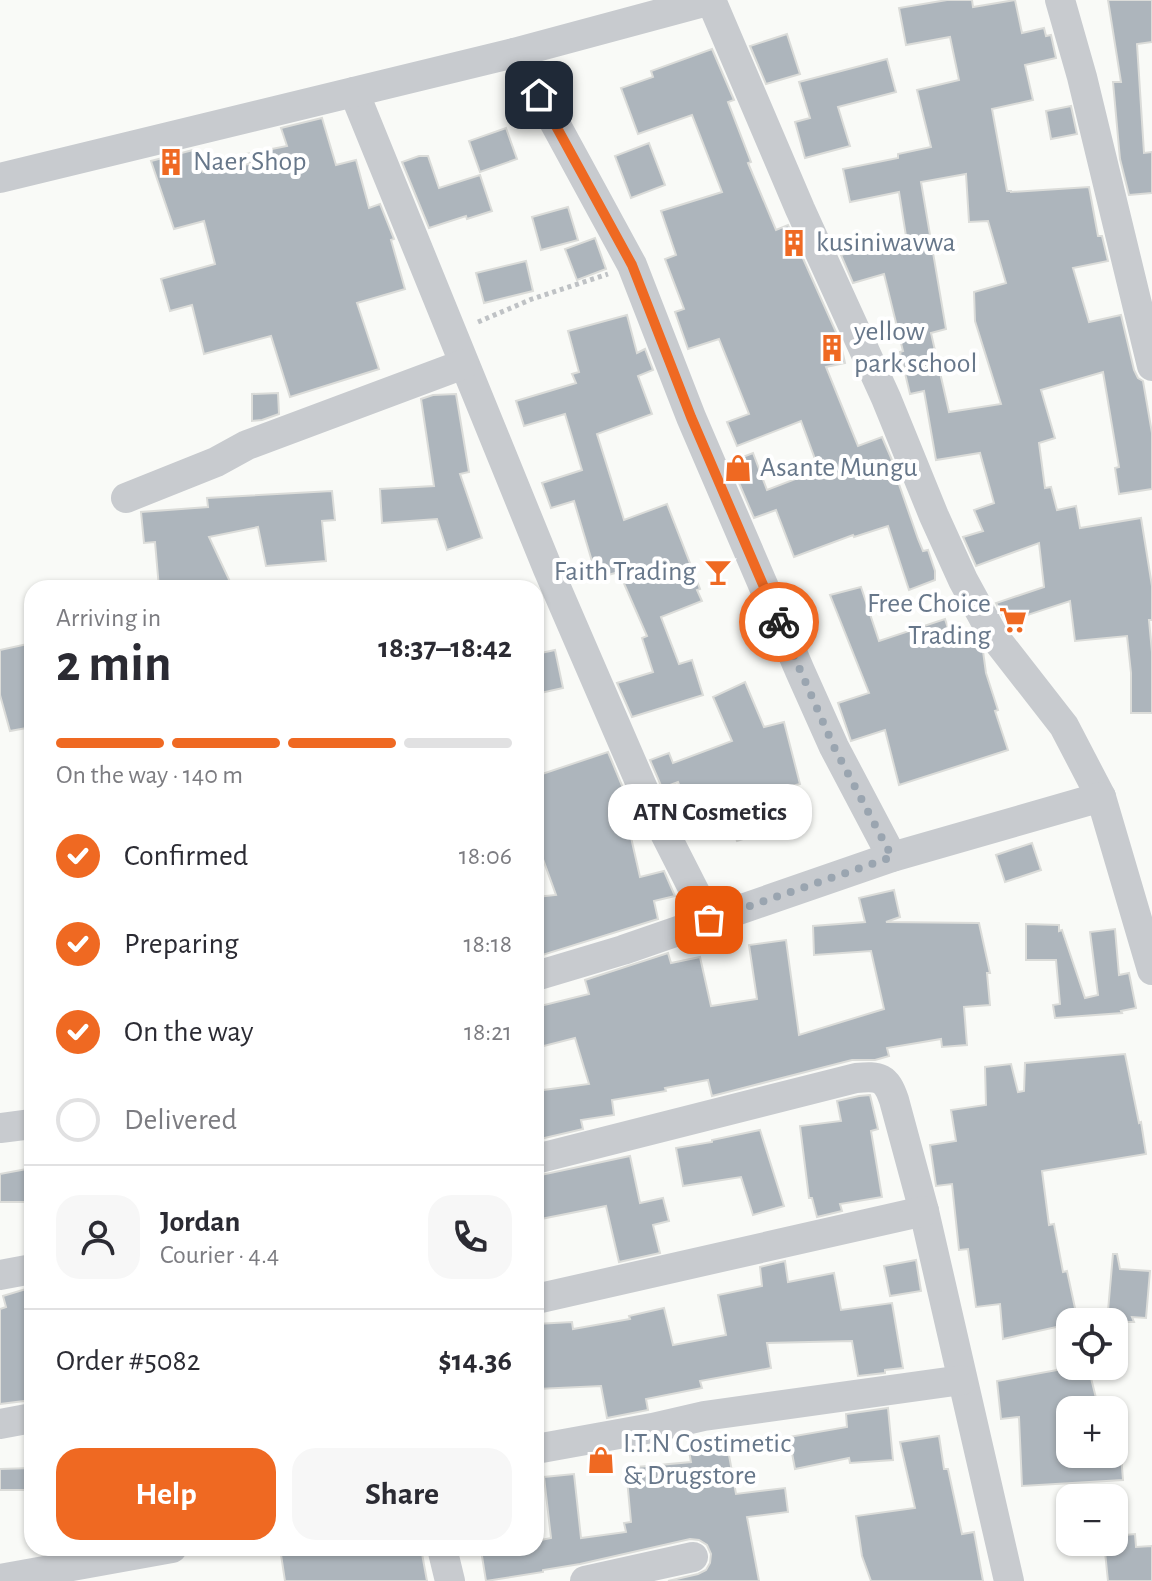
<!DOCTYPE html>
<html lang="en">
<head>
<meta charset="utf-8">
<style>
	body { margin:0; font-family:"Alegreya Sans",sans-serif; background:#f7f7f7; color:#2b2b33; height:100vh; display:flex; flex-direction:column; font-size:30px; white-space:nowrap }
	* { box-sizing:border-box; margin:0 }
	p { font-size:26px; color:#7c7c81 }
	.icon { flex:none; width:44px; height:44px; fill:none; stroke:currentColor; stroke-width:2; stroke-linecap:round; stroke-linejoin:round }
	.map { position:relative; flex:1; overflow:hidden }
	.details { position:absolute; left:24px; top:580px; width:520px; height:976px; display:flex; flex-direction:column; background:#fff; border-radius:24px; box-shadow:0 2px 6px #0004 }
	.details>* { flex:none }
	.fabs { position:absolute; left:1056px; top:1308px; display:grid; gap:16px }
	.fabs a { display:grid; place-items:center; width:72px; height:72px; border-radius:16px; background:#fff; box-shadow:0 2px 6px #0004; font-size:40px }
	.pin { position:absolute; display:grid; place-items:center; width:68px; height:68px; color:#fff; margin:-34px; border-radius:16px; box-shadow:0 4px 12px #0006 }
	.courier { position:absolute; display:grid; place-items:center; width:80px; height:80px; margin:-40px; border:6px solid #ef6922; border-radius:50%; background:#fff; color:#222; box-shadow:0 2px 10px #0007 }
	.bubble { position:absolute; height:56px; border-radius:24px; background:#fff; box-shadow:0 2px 6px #0004; font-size:26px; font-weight:700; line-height:56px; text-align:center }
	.overview em { font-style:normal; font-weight:700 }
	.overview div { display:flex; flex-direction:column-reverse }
	.overview { display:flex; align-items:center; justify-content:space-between; height:136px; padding:0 32px }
	h1 { font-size:52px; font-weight:700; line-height:60px }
	.bar { display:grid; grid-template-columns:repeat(4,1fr); gap:12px 8px; align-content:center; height:96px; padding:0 32px }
	.bar i { height:10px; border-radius:6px; background:#e1e1e2 }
	.bar .selected { background:#ef6922 }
	.bar p { grid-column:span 4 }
	.line { display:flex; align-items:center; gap:20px; padding:0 32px; border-top:2px solid #e1e1e2 }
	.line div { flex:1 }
	.round { display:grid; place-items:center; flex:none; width:84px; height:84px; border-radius:24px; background:#f7f7f7 }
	ol { padding:0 32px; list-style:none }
	li { display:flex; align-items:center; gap:24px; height:88px }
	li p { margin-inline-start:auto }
	li .icon { padding:8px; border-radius:50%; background:#ef6922; color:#fff; stroke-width:4 }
	li:last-child { color:#7c7c81 }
	li i { width:44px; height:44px; border:4px solid #e1e1e2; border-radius:50% }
	.button { display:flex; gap:16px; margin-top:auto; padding:16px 32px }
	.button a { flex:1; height:92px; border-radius:24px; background:#ef6922; color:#fff; font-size:32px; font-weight:700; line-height:92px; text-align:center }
	.button a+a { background:#f7f7f7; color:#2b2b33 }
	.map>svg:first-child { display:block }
	.building { fill:#adb5bc; stroke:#dbdcd9; stroke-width:2; fill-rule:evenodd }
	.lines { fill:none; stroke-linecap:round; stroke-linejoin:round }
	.path { stroke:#bfc2c5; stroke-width:5; stroke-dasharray:4 4; stroke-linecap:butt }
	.minor { stroke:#c8cbcf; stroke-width:30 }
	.done { stroke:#9aa5b0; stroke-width:8; stroke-dasharray:0 14.4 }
	.route { stroke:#ef6922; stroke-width:10 }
	.labels { text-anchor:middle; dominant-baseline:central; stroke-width:8; stroke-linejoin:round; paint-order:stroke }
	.poi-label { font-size:28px; fill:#67778a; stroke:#fff; text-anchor:start }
</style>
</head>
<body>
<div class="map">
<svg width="1152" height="1581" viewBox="0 0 1152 1581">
	<rect width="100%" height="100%" fill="#f9faf7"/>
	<g class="building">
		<path d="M947,0H972L973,7L1015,0L1022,33L1044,28L1046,36L1051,35L1056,58L1025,65L1033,100L992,109L1007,191H1011V192L1089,187L1098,236H1102L1108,261L1073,268L1089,322L1121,315L1134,370L1138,378L1143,381L1152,433V489L1119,494L1115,468L1119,467L1103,372L1041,390L1055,438L1039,443L1045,488L1051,487L1057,510L1076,506L1080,528L1141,518L1152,586V620H1149L1152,652V713H1131V673L1127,636L1075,641L1070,601L1006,622L996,603L1044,587L1039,543L976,566L963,537L983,531L974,510L994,503L980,453L936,460L924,391L910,394L900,352L903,351L884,274L853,283L841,255L906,236L899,192L850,202L843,169L898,158V154L931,147L917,90L959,80L950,37L906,45L899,8ZM966,174L969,222L988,221L1006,283L974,292L975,321L1001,404L949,412L931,333L946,329L921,182Z"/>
		<path d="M1108,0H1152V42L1137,44L1144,153L1152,152V193L1129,195L1120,159L1113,82H1121Z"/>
		<path d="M787,34L800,74L766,84L750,46Z"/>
		<path d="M712,49L734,100L728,102L751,162L748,163L776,230L788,225L840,341L845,363L826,367L858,446L882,437L895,467H893L918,539L923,551L928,550L935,571V580L909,590L888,526L854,537L853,535L794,557L776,510L754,518L730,462L753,453L767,490L819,470L801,421L737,446L727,422L749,414L719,339L688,349L675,312L684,309L665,259L676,255L661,211L722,192L692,115L638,134L621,88L653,77L651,71Z"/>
		<path d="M887,59L896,92L838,107L850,146L805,158L795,122L810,118L799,82Z"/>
		<path d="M1071,106L1077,134L1051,139L1046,111Z"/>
		<path d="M322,118L336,165L356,160L369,208L380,204L394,239L391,240L405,289L357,303L379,369L290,397L271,336L204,354L192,305L170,311L161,279L215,264L204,221L174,229L151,161L193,150L203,172L249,164L246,154L287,146L281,128Z"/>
		<path d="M506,128L517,159L480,172L469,141Z"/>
		<path d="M649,143L665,185L631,198L615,156Z"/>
		<path d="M419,156H428L439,188L480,175L492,211L467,219L466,216L429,228L402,162Z"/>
		<path d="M568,207L578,240L541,250L532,217Z"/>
		<path d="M595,238L606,269L577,280L565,249Z"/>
		<path d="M526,261L533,291L484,303L476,273Z"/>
		<path d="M627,315L637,353L645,349L653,370L638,376L652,414L597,434L624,520L667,504L700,589L697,590L702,601L661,617L679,664L692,660L703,695L632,717L617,683L653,672L642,638L647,636L619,572L597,578L574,501L551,508L542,483L582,470L565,414L524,426L516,401L576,383L572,374L579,372L568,331Z"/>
		<path d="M278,393L279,414L262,420L252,421V394Z"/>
		<path d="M456,394L469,472L460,474L482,538L447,550L437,519L382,523L380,489L434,486L421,399L433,395Z"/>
		<path d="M332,491L335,520L322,521L326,561L266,566L258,527L209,537L233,588H159L155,542L144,543L141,512L208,507L207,498Z"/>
		<path d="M861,587L879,641L945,619L952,641L974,637L983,651L986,673L998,710L995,711L1008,750L899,785L885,730L851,741L838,703L869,693L830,595Z"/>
		<path d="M32,643V727L10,731L0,695V650Z"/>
		<path d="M555,650L563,688L536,694V654Z"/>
		<path d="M745,682L764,727L784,722L800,784L756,795L768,831L737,841L724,799L721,800L716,788L685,799L678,782L662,788L650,760L669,753L673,763L732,741L713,697Z"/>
		<path d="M608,752L628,800L623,802L640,877L664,871L675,896L654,901L658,919L536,957V897L556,895L536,840V776Z"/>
		<path d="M1032,843L1041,870L1005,882L996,855Z"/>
		<path d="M894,890L900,917L886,922L979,923L990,973H987L990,1005L964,1007L967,1045L942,1047L941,1039L887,1048L889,1056L875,1060H852L712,1096L708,1080L665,1088L666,1091L612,1100L614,1115L581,1120L583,1129L536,1140V1091L589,1084L575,1038L536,1048V1007L589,994L585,980L668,953L671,963L700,957L711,1006L757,999L749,945L786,940L799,1035L884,1009L871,951L814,955L813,926L865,922L859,898Z"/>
		<path d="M1026,924L1059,925V931L1062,930L1085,998L1098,995L1090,932L1115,929L1119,975L1129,973L1136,1008L1121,1011L1122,1013L1055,1018L1053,1005L1060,1004L1056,960H1026Z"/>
		<path d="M1125,1054L1139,1123L1141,1122L1146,1154L1042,1171L1049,1225L1054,1224L1063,1272L1067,1271L1078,1322H1070V1324L1003,1339L1000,1304L976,1307L968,1249L959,1250L952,1184L936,1186L930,1145L956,1141L951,1110L986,1105L985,1067L1011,1064L1018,1092L1024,1091L1025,1063Z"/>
		<path d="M870,1095L878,1129L871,1131L882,1197L840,1204L842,1211L817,1217L812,1198H809L800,1126L841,1121L837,1101L859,1096Z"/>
		<path d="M760,1130L784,1206L753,1215L741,1177L683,1186L676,1148L712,1142V1140Z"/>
		<path d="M630,1156L640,1203L663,1198L669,1221L653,1225L660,1253L619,1262L606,1206L536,1220V1176Z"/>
		<path d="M32,1168V1202H0V1174Z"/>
		<path d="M1113,1254H1117L1120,1269L1150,1271L1146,1318L1132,1317L1134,1322H1107Z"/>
		<path d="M916,1260L921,1291L890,1296L884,1266Z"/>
		<path d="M785,1261L788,1282L834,1273L841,1310L892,1303L903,1368L885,1370V1373L858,1376L852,1341L767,1343L771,1368L700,1381L702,1388L646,1399L648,1410L607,1418L601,1386L537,1389L536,1324L572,1322L573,1329L630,1319L629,1316L664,1308L673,1345L726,1335L718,1295L762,1286L760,1267Z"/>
		<path d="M26,1289L32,1310V1400L0,1404V1309L6,1307L3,1296Z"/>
		<path d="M1079,1366H1088L1099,1410H1070V1454H1121L1123,1480L1022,1486L1019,1417L1001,1419L997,1381Z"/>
		<path d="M888,1408L893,1460L850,1463L849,1458L795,1469L789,1437L847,1427L846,1414Z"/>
		<path d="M939,1436L944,1469H948L962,1534L974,1532L983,1581H871L862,1556L856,1516L915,1508L900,1442Z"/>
		<path d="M727,1444L736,1494L785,1488L788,1512L747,1517L759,1581H668L698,1574L706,1570L710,1563L711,1554L707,1545L699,1540L690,1539L580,1564L543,1570V1572L486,1581L481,1550L494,1548H536V1541L551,1538L544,1477L574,1474L581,1538L626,1532L624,1523L631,1522L626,1468L691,1462L689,1451Z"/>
		<path d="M32,1468V1490H0V1469Z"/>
		<path d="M1135,1534L1136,1547L1152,1546V1581H1108L1104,1542H1114V1536Z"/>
		<path d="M280,1548H421L427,1581H285Z"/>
	</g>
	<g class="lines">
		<path class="path" d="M478,322L532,299L608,274"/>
		<g class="minor">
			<path d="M1060,0L1082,77L1152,366"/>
			<path d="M514,53L551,116L632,265L691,417L800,671L834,747L892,857"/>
			<path d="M354,92L548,569L647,798L709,920"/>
			<path d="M0,178L514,53L711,0L800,209L886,398L934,516L963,580L993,635L1064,726L1101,797"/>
			<path d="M126,498L216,462L247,445L464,364"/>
			<path d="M536,976L623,950L892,857L1101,797L1152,970"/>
			<path d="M0,1128L32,1124"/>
			<path d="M536,1159L856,1078C880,1076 886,1077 894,1100L924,1211L1009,1581"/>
			<path d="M0,1275L32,1269"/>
			<path d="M536,1299L924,1211"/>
			<path d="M0,1424L32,1418"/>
			<path d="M536,1449L652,1428L704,1416L962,1380"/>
			<path d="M442,1548L450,1581"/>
			<path d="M0,1579L172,1548"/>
			<path d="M585,1581L693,1557"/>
		</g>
	</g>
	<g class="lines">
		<path class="done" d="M709,920L892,857L834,747L779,622"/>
		<path class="route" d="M539,95L632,265L691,417L779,622"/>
	</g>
	<defs>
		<g id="building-bare" transform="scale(2.16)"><path d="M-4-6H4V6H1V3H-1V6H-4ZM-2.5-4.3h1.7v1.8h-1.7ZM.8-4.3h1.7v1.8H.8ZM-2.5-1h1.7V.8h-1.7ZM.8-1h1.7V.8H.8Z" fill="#ef6922" stroke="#fff" stroke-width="2.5" paint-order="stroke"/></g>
		<g id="shop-bare" transform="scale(2.16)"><path d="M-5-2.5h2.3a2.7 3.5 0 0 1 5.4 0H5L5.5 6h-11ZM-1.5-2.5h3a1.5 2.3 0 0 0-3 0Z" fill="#ef6922" stroke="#fff" stroke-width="2.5" paint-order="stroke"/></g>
		<g id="bar-bare" transform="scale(2.16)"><path d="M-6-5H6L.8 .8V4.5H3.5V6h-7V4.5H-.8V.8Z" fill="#ef6922" stroke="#fff" stroke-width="2.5" paint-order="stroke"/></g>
		<g id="supermarket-bare" transform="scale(2.16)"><path d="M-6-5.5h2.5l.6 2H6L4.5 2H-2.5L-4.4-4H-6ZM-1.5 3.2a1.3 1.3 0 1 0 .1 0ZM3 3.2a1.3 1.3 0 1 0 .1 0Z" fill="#ef6922" stroke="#fff" stroke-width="2.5" paint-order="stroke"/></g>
	</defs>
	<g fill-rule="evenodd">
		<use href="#building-bare" x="171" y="162"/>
		<use href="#building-bare" x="794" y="243"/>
		<use href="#building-bare" x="832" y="348"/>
		<use href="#shop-bare" x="738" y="468"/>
		<use href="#bar-bare" x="718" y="572"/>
		<use href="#supermarket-bare" x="1013" y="620"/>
		<use href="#shop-bare" x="601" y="1460"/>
	</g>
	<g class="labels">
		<g class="poi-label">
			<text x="193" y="162">Naer Shop</text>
			<text x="816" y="243">kusiniwavwa</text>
			<text x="854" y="332">yellow<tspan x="854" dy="32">park school</tspan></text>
			<text x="760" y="468">Asante Mungu</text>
			<text x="696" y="572" text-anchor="end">Faith Trading</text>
			<text x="991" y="604" text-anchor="end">Free Choice<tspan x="991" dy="32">Trading</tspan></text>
			<text x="623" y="1444">I.T.N Costimetic<tspan x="623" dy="32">&amp; Drugstore</tspan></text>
		</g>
	</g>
</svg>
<div class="fabs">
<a><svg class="icon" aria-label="locate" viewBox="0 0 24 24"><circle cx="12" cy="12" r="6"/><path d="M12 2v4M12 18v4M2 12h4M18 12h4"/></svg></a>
<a>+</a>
<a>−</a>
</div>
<div class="pin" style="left:709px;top:920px;background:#ea580c"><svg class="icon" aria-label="bag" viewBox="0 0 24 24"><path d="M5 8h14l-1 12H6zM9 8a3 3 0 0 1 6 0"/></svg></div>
<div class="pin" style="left:539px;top:95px;background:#1f2937"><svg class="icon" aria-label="home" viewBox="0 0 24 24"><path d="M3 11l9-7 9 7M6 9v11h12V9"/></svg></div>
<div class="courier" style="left:779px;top:622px"><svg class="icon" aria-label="bike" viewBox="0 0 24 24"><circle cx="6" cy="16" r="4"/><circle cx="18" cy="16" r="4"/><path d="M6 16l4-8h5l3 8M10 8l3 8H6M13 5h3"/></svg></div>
<div class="bubble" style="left:608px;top:784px;width:204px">ATN Cosmetics</div>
<section class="details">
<div class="overview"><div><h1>2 min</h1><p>Arriving in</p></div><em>18:37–18:42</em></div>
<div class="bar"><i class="selected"></i><i class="selected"></i><i class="selected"></i><i></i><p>On the way · 140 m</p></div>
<ol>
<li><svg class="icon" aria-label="check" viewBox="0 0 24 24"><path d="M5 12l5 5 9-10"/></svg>Confirmed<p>18:06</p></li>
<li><svg class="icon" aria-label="check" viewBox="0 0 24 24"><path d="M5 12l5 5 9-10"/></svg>Preparing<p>18:18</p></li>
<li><svg class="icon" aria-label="check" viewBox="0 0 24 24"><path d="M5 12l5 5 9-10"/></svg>On the way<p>18:21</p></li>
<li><i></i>Delivered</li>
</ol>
<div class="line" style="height:144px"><a class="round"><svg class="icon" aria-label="person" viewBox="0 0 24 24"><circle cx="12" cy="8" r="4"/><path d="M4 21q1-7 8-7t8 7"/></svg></a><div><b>Jordan</b><p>Courier · 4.4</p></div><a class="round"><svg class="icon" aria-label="phone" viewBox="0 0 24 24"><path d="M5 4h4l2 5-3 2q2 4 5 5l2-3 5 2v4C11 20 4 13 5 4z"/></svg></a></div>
<div class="line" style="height:104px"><div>Order #5082</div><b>$14.36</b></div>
<div class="button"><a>Help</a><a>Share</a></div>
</section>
</div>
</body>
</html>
